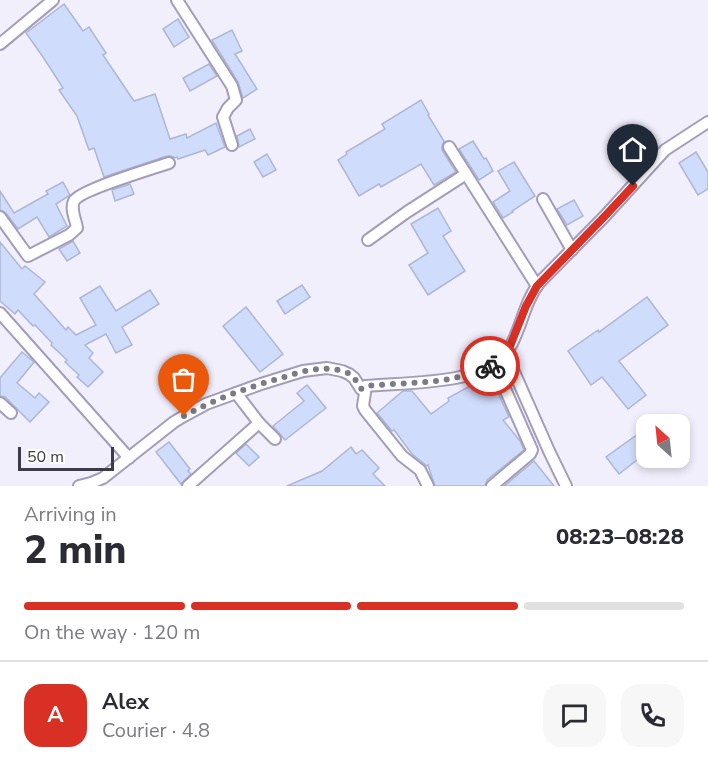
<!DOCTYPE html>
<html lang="en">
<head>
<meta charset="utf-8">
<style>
	body { margin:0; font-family:"Nunito Sans",sans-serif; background:#f7f7f7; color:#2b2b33; height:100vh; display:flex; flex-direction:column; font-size:22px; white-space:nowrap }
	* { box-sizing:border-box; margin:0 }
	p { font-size:20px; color:#7c7c81 }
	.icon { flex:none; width:33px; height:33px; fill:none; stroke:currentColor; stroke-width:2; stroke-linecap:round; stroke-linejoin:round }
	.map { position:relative; height:486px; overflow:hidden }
	.details { display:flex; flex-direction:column; background:#fff; flex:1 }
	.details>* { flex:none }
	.needle { width:39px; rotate:333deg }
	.fabs { position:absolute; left:636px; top:414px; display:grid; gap:12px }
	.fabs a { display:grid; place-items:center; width:54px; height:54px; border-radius:12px; background:#fff; box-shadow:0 3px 9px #0003; font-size:30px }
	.scale { position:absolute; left:18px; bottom:15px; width:96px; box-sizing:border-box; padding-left:6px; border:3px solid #3d3b47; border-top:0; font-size:16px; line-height:21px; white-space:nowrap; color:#3d3b47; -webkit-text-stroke:4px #fff; paint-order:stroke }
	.pin { position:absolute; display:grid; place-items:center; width:51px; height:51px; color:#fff; margin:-62px -26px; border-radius:50% 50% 50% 0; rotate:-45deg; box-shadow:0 0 6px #0007 }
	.pin .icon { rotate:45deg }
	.courier { position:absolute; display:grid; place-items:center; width:60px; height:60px; margin:-30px; border:4px solid #d93025; border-radius:50%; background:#fff; color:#222; box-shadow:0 2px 8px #0007 }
	.summary em { font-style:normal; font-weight:800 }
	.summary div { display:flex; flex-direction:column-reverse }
	.summary { display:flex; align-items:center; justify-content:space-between; height:102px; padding:0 24px }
	h1 { font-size:39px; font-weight:800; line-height:45px }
	.bar { display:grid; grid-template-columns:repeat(4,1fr); gap:9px 6px; align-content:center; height:72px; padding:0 24px }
	.bar i { height:8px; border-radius:4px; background:#e1e1e2 }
	.bar .active { background:#d93025 }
	.bar p { grid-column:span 4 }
	.line { display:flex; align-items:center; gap:15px; padding:0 24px; border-top:2px solid #e1e1e2 }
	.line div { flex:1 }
	.round { display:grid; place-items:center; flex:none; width:63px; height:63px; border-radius:18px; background:#f7f7f7 }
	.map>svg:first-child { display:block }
	.building { fill:#d0dcfc; stroke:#acb7d4; stroke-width:1.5 }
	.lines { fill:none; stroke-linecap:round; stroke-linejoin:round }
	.minor-casing { stroke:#a39dba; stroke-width:14 }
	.minor { stroke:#fff; stroke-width:10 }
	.done { stroke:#7c7a86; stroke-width:6; stroke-dasharray:0 10.8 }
	.route { stroke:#d93025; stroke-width:8 }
</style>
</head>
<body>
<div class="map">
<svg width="708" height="486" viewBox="0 0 708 486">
	<rect width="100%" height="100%" fill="#f2effc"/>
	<g class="building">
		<path d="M64,4L83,31L89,27L106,53L103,55L134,101L155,94L170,139L186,134L187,138L216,123L225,147L208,155L205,150L178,159L177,157L175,158L171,156H167L104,177L94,148L89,150L77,116L59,90L63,88L43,57L26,33Z"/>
		<path d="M178,19L189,37L174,47L163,29Z"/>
		<path d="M232,30L242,51L235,54L257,89L243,98L238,82L212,40Z"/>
		<path d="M209,64L217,76L190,91L183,78Z"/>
		<path d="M421,100L429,114L428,115L444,141L442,147V150L456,172L434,185L421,164L381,187L379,184L359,196L338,160L347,154L346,152L385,129L382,124Z"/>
		<path d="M250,129L255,139L239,147L237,136Z"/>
		<path d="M473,141L484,159L486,158L493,171L479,180L459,149Z"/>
		<path d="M696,152L708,172V189L698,195L679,163Z"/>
		<path d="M267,154L276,170L263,177L254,162Z"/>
		<path d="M514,162L535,196L512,211L513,212L503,218L493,202L510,191L498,171Z"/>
		<path d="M63,182L70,195L56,204L67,226L49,237L37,217L18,229L6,213L0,210V191L14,213L48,194L46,191Z"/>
		<path d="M130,184L134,194L115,201L112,190Z"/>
		<path d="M574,200L583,216L567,225L557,209Z"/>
		<path d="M438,208L451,231L443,236L465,271L428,295L409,265L428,253L411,224Z"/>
		<path d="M73,241L80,253L67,261L59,249Z"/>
		<path d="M0,242L22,269L25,266L45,282L34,294L66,330L68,327L76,335L96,325L80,298L100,286L116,311L150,290L159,304L122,327L132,345L116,353L106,334L85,345L93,353L89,358L103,372L88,387L77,377L79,375L65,362L67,360L51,345L52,343L35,325L33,326L18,310L15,314L0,301Z"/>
		<path d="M302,285L310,297L285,314L277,301Z"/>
		<path d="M647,297L668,325L619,361L646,395L628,409L602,377L591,385L568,351L598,330L599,332Z"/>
		<path d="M246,307L283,354L260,372L223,326Z"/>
		<path d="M22,352L34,362L17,383L35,398L39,393L49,402L30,422L5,397L0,396V378Z"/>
		<path d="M490,375L509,417L503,420L520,441L524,450L487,480L485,486H435L428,465L427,466L412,454L394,430L392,431L377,413L403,391H412L431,414L449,401L448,398Z"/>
		<path d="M307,385L326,408L285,440L273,426L304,401L297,393Z"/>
		<path d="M638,434L646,445V453L619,474L606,457Z"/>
		<path d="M169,442L190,469L188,471L191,474L181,484L156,452Z"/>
		<path d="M246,444L259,457L249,466L236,453Z"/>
		<path d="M351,447L356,454L362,450L379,468L373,474L385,486H287L322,471Z"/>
		<path d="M534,461L554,486H504Z"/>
	</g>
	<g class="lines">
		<g class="minor-casing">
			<g id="minor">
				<path d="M177,0L232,86L236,100L228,108L223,117L232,145"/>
				<path d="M0,44L53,0"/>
				<path d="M449,147L537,286"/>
				<path d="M543,199L572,250"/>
				<path d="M0,217L28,256L69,235L77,228C76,220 70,209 74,201C80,190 154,168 169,163"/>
				<path d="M368,240L407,212L466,174"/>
				<path d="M0,313L129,458"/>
				<path d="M506,355L511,365L549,451L566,486"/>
				<path d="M366,386L363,406L365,410L402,456L420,470L428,486"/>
				<path d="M0,403L11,413"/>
				<path d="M259,423L275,439"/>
				<path d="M79,486L91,483L103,478L174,422L184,416L206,404L261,384L303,371L327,368L342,371L349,374L354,378L361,389L366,386C403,382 489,386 509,349C522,327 524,302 540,282L605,216L665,150L708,122"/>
				<path d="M188,486L259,423L236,393"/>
				<path d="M492,486L530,454L532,450L494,364"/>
			</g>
		</g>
		<use href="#minor" class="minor"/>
	</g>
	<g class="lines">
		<path class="done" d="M184,416C214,400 245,388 278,379C291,375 305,370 318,369C328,368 341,369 350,374C355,378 358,384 361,389L366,386C408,382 452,385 490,366"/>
		<path class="route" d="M490,366L500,361L508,351L526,306L537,286L605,216L633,186"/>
	</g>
</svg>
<div class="fabs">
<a><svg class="needle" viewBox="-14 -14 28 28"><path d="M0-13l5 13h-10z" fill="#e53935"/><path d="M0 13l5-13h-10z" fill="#7c7c81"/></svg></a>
</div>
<div class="scale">50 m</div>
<div class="pin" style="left:184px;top:416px;background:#ea580c"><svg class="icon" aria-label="bag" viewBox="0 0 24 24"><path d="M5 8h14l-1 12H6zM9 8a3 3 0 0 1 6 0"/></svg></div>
<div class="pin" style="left:633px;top:186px;background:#1f2937"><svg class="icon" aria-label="home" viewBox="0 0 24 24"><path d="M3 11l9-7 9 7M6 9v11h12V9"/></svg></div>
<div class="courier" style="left:490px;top:366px"><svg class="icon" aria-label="bike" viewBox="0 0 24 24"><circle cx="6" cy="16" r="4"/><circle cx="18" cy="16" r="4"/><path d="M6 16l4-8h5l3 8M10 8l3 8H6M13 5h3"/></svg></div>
</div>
<section class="details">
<div class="summary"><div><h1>2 min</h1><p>Arriving in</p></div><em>08:23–08:28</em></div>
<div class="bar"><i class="active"></i><i class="active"></i><i class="active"></i><i></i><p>On the way · 120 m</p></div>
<div class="line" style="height:108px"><b class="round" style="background:#d93025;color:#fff">A</b><div><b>Alex</b><p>Courier · 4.8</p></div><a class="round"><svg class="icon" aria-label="chat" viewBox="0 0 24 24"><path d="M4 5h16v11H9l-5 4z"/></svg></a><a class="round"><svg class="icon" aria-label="phone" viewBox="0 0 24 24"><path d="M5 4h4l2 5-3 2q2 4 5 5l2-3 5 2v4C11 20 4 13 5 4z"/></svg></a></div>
</section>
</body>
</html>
